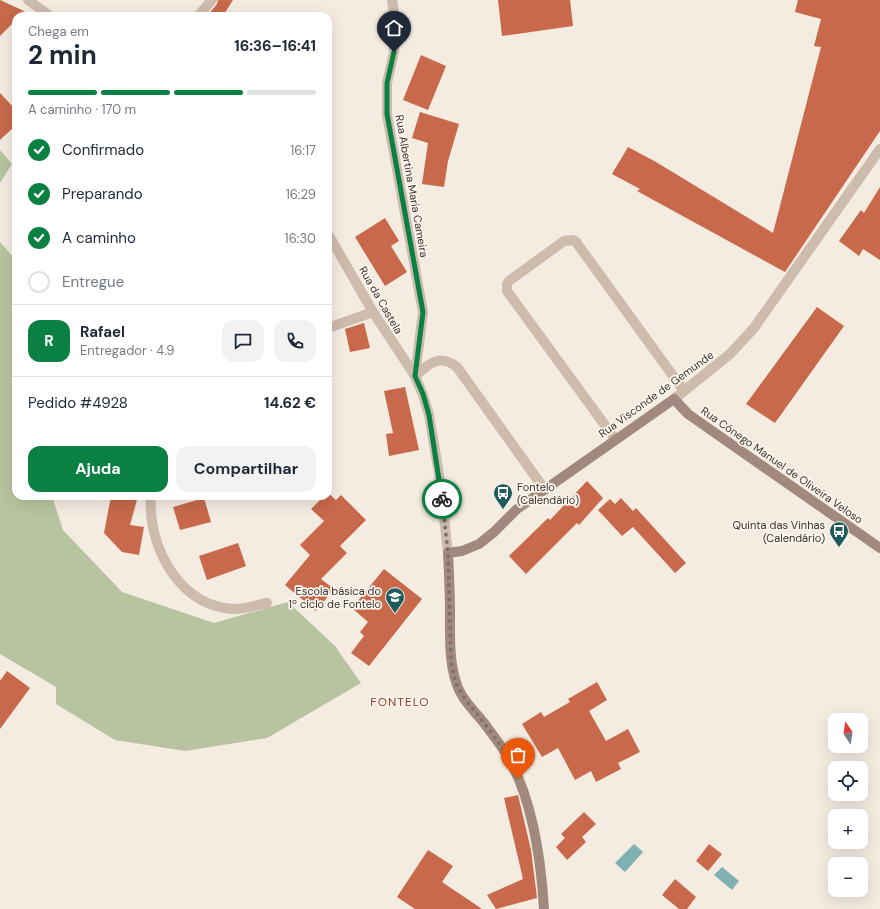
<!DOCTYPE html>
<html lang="pt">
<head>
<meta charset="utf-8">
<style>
	body { margin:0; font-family:"DM Sans",sans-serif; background:#f2f2f3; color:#1f2937; height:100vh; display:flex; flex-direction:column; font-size:15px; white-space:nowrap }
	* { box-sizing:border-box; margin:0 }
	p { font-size:13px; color:#747a83 }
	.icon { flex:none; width:22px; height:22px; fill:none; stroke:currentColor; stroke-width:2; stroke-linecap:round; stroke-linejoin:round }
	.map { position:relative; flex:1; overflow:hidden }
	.details { position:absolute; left:12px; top:12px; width:320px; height:488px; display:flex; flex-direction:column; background:#fff; border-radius:12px; box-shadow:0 4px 16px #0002 }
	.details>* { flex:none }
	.needle { width:26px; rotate:347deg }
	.tools { position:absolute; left:828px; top:713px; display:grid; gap:8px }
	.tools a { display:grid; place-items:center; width:40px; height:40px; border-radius:8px; background:#fff; box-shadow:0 4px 16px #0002; font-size:20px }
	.pin { position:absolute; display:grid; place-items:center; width:34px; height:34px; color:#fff; margin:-41px -17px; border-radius:50% 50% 50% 0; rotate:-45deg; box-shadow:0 0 4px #0007 }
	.pin .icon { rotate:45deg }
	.courier { position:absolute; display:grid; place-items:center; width:40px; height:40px; margin:-20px; border:3px solid #0b8043; border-radius:50%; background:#fff; color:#222; box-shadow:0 1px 5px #0007 }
	.overview em { font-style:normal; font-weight:700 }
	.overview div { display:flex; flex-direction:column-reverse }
	.overview { display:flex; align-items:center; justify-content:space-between; height:68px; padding:0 16px }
	h1 { font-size:26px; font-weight:700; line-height:30px }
	.bar { display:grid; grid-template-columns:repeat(4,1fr); gap:6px 4px; align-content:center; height:48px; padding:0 16px }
	.bar i { height:5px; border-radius:3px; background:#e0e1e3 }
	.bar .current { background:#0b8043 }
	.bar p { grid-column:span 4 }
	.line { display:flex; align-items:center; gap:10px; padding:0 16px; border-top:1px solid #e0e1e3 }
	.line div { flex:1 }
	.round { display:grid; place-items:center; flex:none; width:42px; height:42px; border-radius:12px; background:#f2f2f3 }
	ol { padding:0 16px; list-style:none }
	li { display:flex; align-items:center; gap:12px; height:44px }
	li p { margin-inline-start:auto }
	li .icon { padding:4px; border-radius:50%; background:#0b8043; color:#fff; stroke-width:4 }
	li:last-child { color:#747a83 }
	li i { width:22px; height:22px; border:2px solid #e0e1e3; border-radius:50% }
	.cta { display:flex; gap:8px; margin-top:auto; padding:8px 16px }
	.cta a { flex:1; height:46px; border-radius:12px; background:#0b8043; color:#fff; font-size:16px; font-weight:700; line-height:46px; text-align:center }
	.cta a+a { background:#f2f2f3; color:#1f2937 }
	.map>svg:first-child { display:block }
	.green { fill:#b8c4a0 }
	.water { fill:#7fb0b2 }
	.building { fill:#c8694b }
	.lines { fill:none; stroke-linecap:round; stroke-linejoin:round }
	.street { stroke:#cdbbac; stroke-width:10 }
	.secondary { stroke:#a18a7d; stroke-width:10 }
	.done { stroke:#7c716b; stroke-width:4; stroke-dasharray:0 7.2 }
	.route { stroke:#0b8043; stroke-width:5 }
	.labels { text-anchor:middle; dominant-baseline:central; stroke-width:3.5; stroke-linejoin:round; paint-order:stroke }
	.street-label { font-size:11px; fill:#3b302b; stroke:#fbf5ee }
	.poi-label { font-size:11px; fill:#3b302b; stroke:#fbf5ee; text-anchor:end }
	.neighbourhood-label { font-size:12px; letter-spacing:1px; fill:#8c3b22; stroke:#fbf5ee }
</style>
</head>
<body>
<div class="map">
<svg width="880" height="909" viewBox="0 0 880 909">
	<rect width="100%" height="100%" fill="#f4ebe1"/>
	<g class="green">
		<path d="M0,150L12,164L0,183Z"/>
		<path d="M0,242L16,260V496H52L63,530L122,592L214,623L288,602L335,646L361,683L267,738L185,751L115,740L56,704V687L0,654Z"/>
	</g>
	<g class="water">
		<path d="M634,844L643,852L625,872L615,863Z"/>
		<path d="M722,867L739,881L732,890L714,875Z"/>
	</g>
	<g class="building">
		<path d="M0,0L24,11L20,16H16V20L0,36Z"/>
		<path d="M218,0H233L223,16H207L217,4Z"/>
		<path d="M498,0H570L573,26L502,36Z"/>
		<path d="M798,0H880V131L785,272L637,191L640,189L612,174L628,147L656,162L773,233L821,47L814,46L821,19L795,12Z"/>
		<path d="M421,55L446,66L428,110L403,100Z"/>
		<path d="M0,93L16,110V125L0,140Z"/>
		<path d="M420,112L459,124L448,161L444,187L422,184L428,143L412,138Z"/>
		<path d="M880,187V260L863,249L859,256L839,241L861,210L864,213Z"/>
		<path d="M385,218L399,241L391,246L407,272L385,286L355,237Z"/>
		<path d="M817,307L844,326L775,423L746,404Z"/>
		<path d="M364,323L370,348L350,352L345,329Z"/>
		<path d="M405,387L419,450L389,456L386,434L393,433L384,391Z"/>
		<path d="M587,481L603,498L579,525L577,523L526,574L509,556L548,518L550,520Z"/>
		<path d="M328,493L336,500L341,495L366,520L340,546L347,553L321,579L334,589L316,611L285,585L310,555L300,545L324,521L311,509L324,496H328Z"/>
		<path d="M111,496H138L130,525L144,527L139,555L122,552L104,533Z"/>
		<path d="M204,498L211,522L180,530L173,507Z"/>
		<path d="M621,498L633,511L636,508L686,563L675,573L633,527L622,536L598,510L610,499L615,504Z"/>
		<path d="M238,543L246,566L207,580L199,556Z"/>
		<path d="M384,569L422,599L369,666L351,653L364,636L360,632L368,622L352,608Z"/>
		<path d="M7,671L30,688L0,729V681Z"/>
		<path d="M597,682L607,700L589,711L606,741L628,729L640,752L618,763L621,769L596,782L591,771L575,780L558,748L542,757L522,724L541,712L544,717L570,702L568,699Z"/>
		<path d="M518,795L531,850L537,898L496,909L487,895L523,879L504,798Z"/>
		<path d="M584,812L596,824L582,837L586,842L567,860L556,847L565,838L561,834Z"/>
		<path d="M709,844L722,854L708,871L696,861Z"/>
		<path d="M428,850L453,866L442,882L482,909H415L397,897Z"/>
		<path d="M675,879L696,897L687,909H679L662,895Z"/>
	</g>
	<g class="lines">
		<g class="street">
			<path d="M28,0L50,16"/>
			<path d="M392,0L396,26L394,52L387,83V115L423,312L415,376"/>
			<path d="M198,16L212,0"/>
			<path d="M328,234L373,312L415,376L423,395L429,415L439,474L448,553"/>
			<path d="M328,328L373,312"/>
			<path d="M415,376C429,364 439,353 457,367L545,490"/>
			<path d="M674,399L730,354L754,328L880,149"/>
			<path d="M615,439L507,291V284L509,281L564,241L573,240L576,242L684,391"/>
			<path d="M151,496C147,542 176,601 225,608C239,611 253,606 267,603"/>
		</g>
		<path class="secondary" d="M544,909C541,859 532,795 505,752C499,743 493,735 487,727C477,713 461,700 456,682C449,660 450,637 450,613C450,593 449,573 448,553L462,551L479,544L494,532L517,509L674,399L688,414L880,548"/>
	</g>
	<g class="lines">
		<path class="done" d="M442,499L448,553L451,662L456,684L465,699L488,728L506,753L518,779"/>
		<path class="route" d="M394,52L387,83V114L423,312L415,376L423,394L429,415L442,499"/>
	</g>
	<defs>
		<g id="bus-pin" transform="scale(1)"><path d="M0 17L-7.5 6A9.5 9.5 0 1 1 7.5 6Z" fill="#1f5a5e" stroke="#fbf5ee"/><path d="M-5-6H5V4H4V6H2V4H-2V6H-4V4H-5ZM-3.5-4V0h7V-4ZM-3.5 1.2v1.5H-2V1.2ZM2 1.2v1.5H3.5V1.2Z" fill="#fff"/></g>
		<g id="school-pin" transform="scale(1)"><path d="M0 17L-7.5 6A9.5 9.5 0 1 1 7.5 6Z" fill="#1f5a5e" stroke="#fbf5ee"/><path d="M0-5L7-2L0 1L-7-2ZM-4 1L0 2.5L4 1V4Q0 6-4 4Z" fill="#fff"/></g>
	</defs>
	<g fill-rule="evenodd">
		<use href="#bus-pin" x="503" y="493"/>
		<use href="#bus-pin" x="839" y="531"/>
		<use href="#school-pin" x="395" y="597"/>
	</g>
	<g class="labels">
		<g class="street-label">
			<text transform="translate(412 186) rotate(80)">Rua Albertina Maria Cameira</text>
			<text transform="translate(381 300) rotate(60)">Rua da Castela</text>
			<text transform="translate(656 394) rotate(-36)">Rua Visconde de Gemunde</text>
			<text transform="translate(782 465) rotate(35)">Rua Cónego Manuel de Oliveira Veloso</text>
		</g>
		<g class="poi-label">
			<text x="517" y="487" text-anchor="start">Fontelo<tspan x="517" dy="13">(Calendário)</tspan></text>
			<text x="825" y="525">Quinta das Vinhas<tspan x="825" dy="13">(Calendário)</tspan></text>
			<text x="381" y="591">Escola básica do<tspan x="381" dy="13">1º ciclo de Fontelo</tspan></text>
		</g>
		<g class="neighbourhood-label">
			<text x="400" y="702">FONTELO</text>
		</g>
	</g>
</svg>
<div class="tools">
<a><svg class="needle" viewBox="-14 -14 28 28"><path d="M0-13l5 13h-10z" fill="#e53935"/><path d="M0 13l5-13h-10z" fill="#747a83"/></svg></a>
<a><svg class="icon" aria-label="locate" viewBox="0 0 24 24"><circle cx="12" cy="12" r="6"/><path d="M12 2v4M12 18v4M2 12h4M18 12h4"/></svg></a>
<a>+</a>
<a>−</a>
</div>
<div class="pin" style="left:518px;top:779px;background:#ea580c"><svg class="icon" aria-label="bag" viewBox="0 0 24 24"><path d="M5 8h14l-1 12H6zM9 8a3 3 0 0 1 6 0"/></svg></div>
<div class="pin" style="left:394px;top:52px;background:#1f2937"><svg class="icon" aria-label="home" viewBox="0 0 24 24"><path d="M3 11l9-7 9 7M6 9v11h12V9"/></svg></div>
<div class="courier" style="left:442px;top:499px"><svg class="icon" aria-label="bike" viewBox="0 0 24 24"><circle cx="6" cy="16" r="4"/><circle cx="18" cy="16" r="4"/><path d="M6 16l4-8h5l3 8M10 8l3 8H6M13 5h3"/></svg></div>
<section class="details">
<div class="overview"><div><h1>2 min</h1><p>Chega em</p></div><em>16:36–16:41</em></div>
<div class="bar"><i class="current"></i><i class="current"></i><i class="current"></i><i></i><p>A caminho · 170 m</p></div>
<ol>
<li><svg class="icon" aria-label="check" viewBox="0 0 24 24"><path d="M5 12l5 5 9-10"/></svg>Confirmado<p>16:17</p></li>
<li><svg class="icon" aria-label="check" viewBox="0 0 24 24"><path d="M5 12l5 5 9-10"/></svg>Preparando<p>16:29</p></li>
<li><svg class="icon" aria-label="check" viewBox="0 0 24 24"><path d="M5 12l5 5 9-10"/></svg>A caminho<p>16:30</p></li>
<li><i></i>Entregue</li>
</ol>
<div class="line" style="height:72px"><b class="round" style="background:#0b8043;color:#fff">R</b><div><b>Rafael</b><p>Entregador · 4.9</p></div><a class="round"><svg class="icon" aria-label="chat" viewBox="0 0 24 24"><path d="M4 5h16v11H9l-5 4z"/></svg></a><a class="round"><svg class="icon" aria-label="phone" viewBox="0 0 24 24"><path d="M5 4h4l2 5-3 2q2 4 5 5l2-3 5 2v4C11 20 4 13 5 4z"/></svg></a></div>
<div class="line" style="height:52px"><div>Pedido #4928</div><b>14.62 €</b></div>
<div class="cta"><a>Ajuda</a><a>Compartilhar</a></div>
</section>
</div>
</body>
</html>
